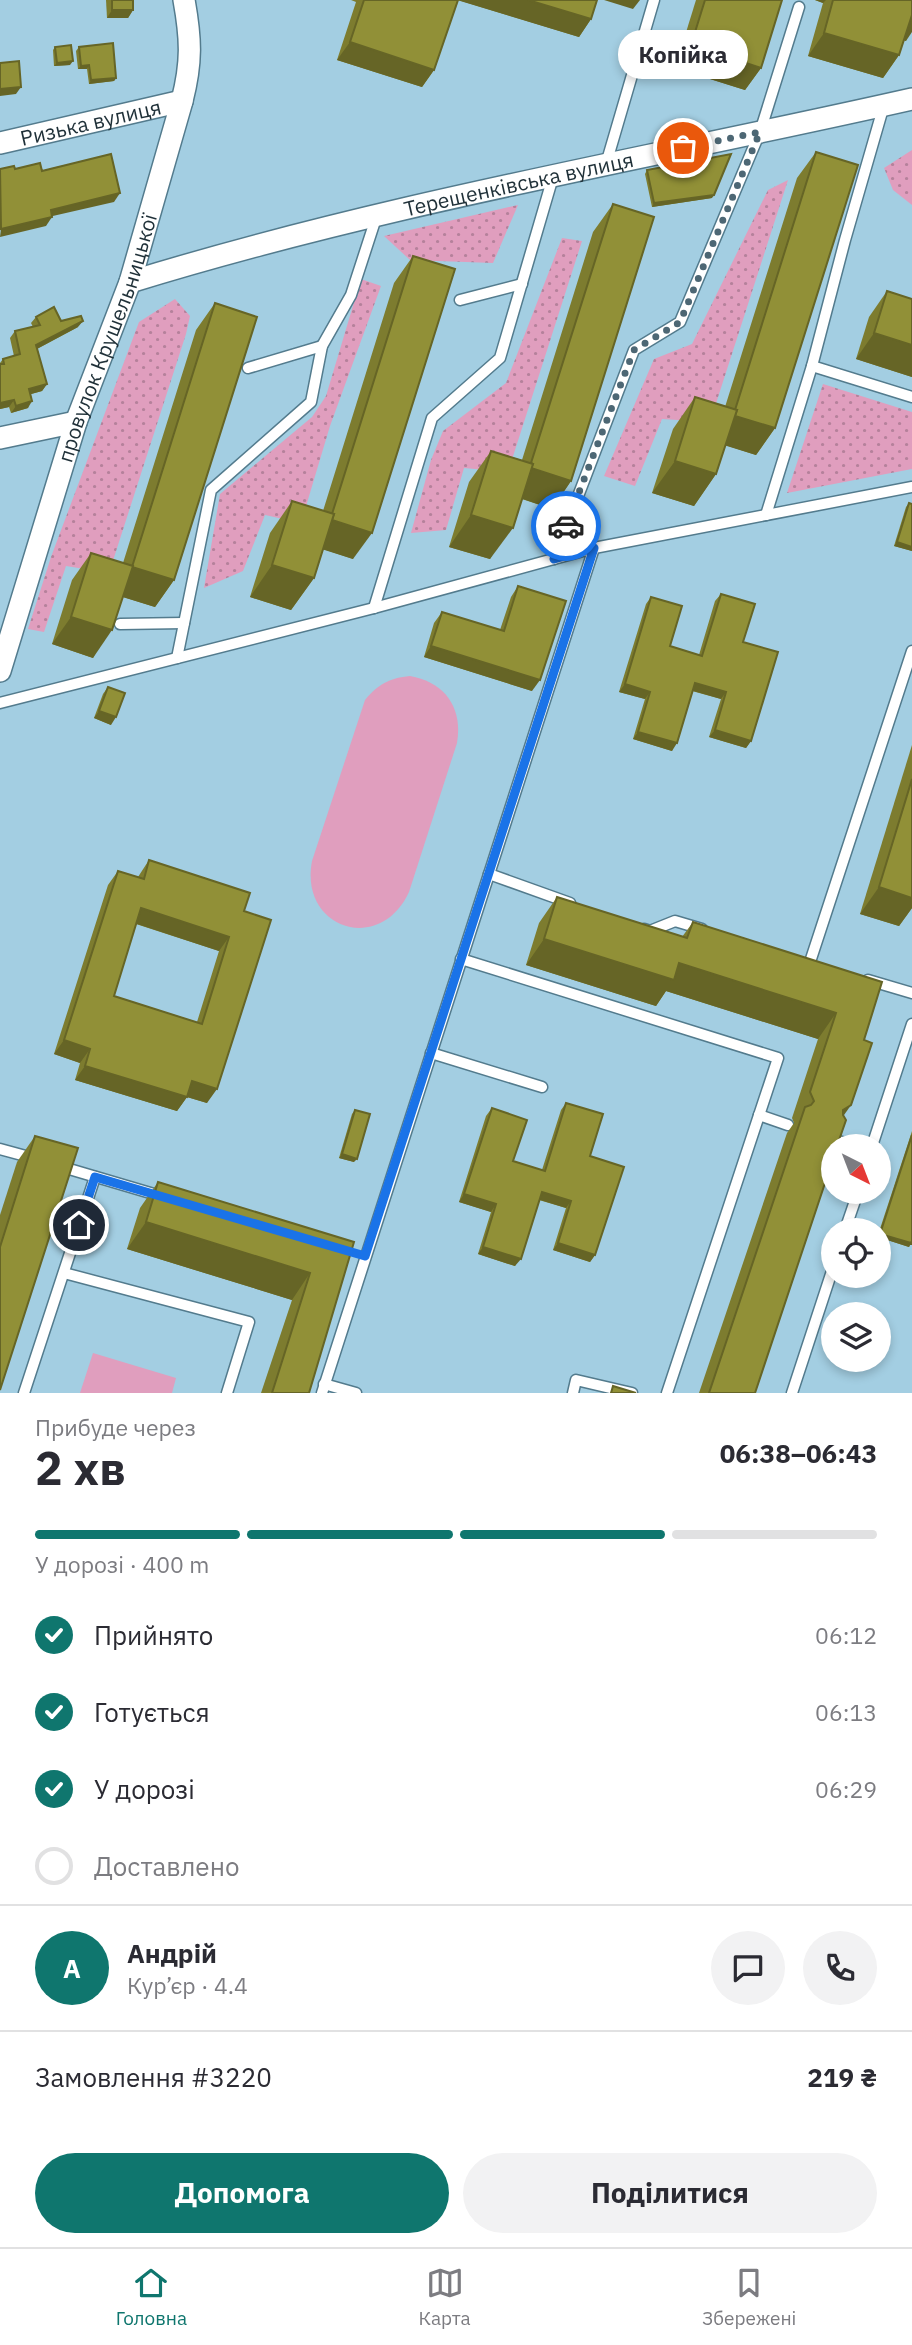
<!DOCTYPE html>
<html lang="uk">
<head>
<meta charset="utf-8">
<style>
	body { margin:0; font-family:"IBM Plex Sans",sans-serif; background:#f2f2f3; color:#2b2b33; height:100vh; display:flex; flex-direction:column; font-size:26px; white-space:nowrap }
	* { box-sizing:border-box; margin:0 }
	p { font-size:23px; color:#7c7c81 }
	.icon { flex:none; width:38px; height:38px; fill:none; stroke:currentColor; stroke-width:2; stroke-linecap:round; stroke-linejoin:round }
	.map { position:relative; height:1393px; overflow:hidden }
	.sheet { display:flex; flex-direction:column; background:#fff; flex:1 }
	.sheet>* { flex:none }
	.needle { width:46px; rotate:138deg }
	.controls { position:absolute; left:821px; top:1134px; display:grid; gap:14px }
	.controls a { display:grid; place-items:center; width:70px; height:70px; border-radius:50%; background:#fff; box-shadow:0 4px 10px #0003; font-size:35px }
	.pin { position:absolute; display:grid; place-items:center; width:60px; height:60px; color:#fff; margin:-30px; border:4px solid #fff; border-radius:50%; box-shadow:0 2px 7px #0007 }
	.courier { position:absolute; display:grid; place-items:center; width:70px; height:70px; margin:-35px; border:5px solid #1a73e8; border-radius:50%; background:#fff; color:#222; box-shadow:0 2px 9px #0007 }
	.bubble { position:absolute; height:49px; border-radius:24px; background:#fff; box-shadow:0 4px 10px #0003; font-size:23px; font-weight:700; line-height:49px; text-align:center }
	.overview em { font-style:normal; font-weight:700 }
	.overview div { display:flex; flex-direction:column-reverse }
	.overview { display:flex; align-items:center; justify-content:space-between; height:119px; padding:0 35px }
	h1 { font-size:46px; font-weight:700; line-height:52px }
	.bar { display:grid; grid-template-columns:repeat(4,1fr); gap:10px 7px; align-content:center; height:84px; padding:0 35px }
	.bar i { height:9px; border-radius:5px; background:#e1e1e2 }
	.bar .active { background:#0f766e }
	.bar p { grid-column:span 4 }
	.line { display:flex; align-items:center; gap:18px; padding:0 35px; border-top:2px solid #e1e1e2 }
	.line div { flex:1 }
	.round { display:grid; place-items:center; flex:none; width:74px; height:74px; border-radius:37px; background:#f2f2f3 }
	ol { padding:0 35px; list-style:none }
	li { display:flex; align-items:center; gap:21px; height:77px }
	li p { margin-inline-start:auto }
	li .icon { padding:7px; border-radius:50%; background:#0f766e; color:#fff; stroke-width:4 }
	li:last-child { color:#7c7c81 }
	li i { width:38px; height:38px; border:4px solid #e1e1e2; border-radius:50% }
	.action { display:flex; gap:14px; margin-top:auto; padding:14px 35px }
	.action a { flex:1; height:80px; border-radius:42px; background:#0f766e; color:#fff; font-size:28px; font-weight:700; line-height:80px; text-align:center }
	.action a+a { background:#f2f2f3; color:#2b2b33 }
	.menu { display:flex; justify-content:space-around; align-items:center; height:98px; border-top:2px solid #e1e1e2; background:#fff; font-size:19px; color:#7c7c81 }
	.menu a { display:grid; justify-items:center; gap:4px }
	.menu .active { color:#0f766e }
	.map>svg:first-child { display:block }
	.green { fill:url(#green-dots) }
	.pitch { fill:#e09ebe }
	.lines { fill:none; stroke-linecap:round; stroke-linejoin:round }
	.lane-casing { stroke:#537b8d; stroke-width:13 }
	.street-casing { stroke:#537b8d; stroke-width:24 }
	.lane { stroke:#fff; stroke-width:10 }
	.street { stroke:#fff; stroke-width:21 }
	.wall { fill:#7d7c2f; fill-rule:evenodd }
	.shaded-wall { fill:#666526 }
	.building { fill:#919037; stroke:#666526; stroke-width:2; fill-rule:evenodd }
	.done { stroke:#4d6774; stroke-width:7; stroke-dasharray:0 12.6 }
	.route { stroke:#1a73e8; stroke-width:9 }
	.labels { text-anchor:middle; dominant-baseline:central; stroke-width:5; stroke-linejoin:round; paint-order:stroke }
	.street-label { font-size:21px; fill:#1f3038; stroke:#b0dbef }
</style>
</head>
<body>
<div class="map">
<svg width="912" height="1393" viewBox="0 0 912 1393">
	<defs>
		<pattern id="green-dots" width="8" height="8" patternUnits="userSpaceOnUse" patternTransform="scale(1.75)"><rect width="8" height="8" fill="#e09ebe"/><path d="M2 2h.1M6 6h.1" fill="none" stroke="#b5819b" stroke-width="1.8" stroke-linecap="round"/></pattern>
	</defs>
	<rect width="100%" height="100%" fill="#a3cee2"/>
	<g class="green">
		<path d="M912,150V205L893,190L884,168Z"/>
		<path d="M788,180L710,422L662,419L635,486L604,476L654,359L692,344L768,190Z"/>
		<path d="M518,205L493,263L410,260L384,236Z"/>
		<path d="M562,238L582,241L508,472L464,468L446,530L411,533L431,460L443,431L506,383Z"/>
		<path d="M361,279L381,286L330,426L301,523L265,515L243,571L204,588L220,494L312,417L326,396Z"/>
		<path d="M175,299L190,316L186,334L109,573L66,566L44,632L28,629L51,557L139,322Z"/>
		<path d="M823,384L912,412V469L787,493Z"/>
	</g>
	<g class="pitch">
		<path d="M410,676C445,682 463,708 457,743L409,892C380,955 299,929 312,861L365,700C378,684 390,678 410,676Z"/>
		<path d="M93,1353L176,1378L172,1393H80Z"/>
	</g>
	<g class="lines">
		<g class="lane-casing">
			<g id="lane">
				<path d="M606,164L654,0"/>
				<path d="M460,300L522,284"/>
				<path d="M812,366L912,397"/>
				<path d="M248,368L322,346"/>
				<path d="M766,515L812,366L845,240L884,105"/>
				<path d="M554,559L634,350L680,322L760,132L799,7"/>
				<path d="M374,608L432,418L500,358L553,177"/>
				<path d="M120,624L184,623"/>
				<path d="M177,658L211,490L311,402L322,346L351,295L377,215"/>
				<path d="M0,703L374,608L594,548L912,487"/>
				<path d="M489,874L570,903"/>
				<path d="M644,929L650,931L675,921L702,929"/>
				<path d="M461,959L778,1058L667,1393"/>
				<path d="M810,962L912,651"/>
				<path d="M868,980L912,993"/>
				<path d="M431,1053L542,1087"/>
				<path d="M759,1115L788,1125"/>
				<path d="M832,1139L854,1146"/>
				<path d="M872,1146L912,1024"/>
				<path d="M0,1149L33,1158"/>
				<path d="M59,1166L164,1197"/>
				<path d="M845,1230L858,1192"/>
				<path d="M64,1273L249,1322L227,1393"/>
				<path d="M324,1384L356,1393"/>
				<path d="M24,1393L95,1177"/>
				<path d="M322,1393L594,548"/>
				<path d="M573,1393L576,1380L632,1393"/>
				<path d="M792,1393L833,1268"/>
			</g>
		</g>
		<g class="street-casing">
			<g id="street">
				<path id="s1" d="M0,143L182,101"/>
				<path id="s2" d="M130,282C386,203 651,158 912,99"/>
				<path d="M0,438L76,422"/>
				<path id="s3" d="M0,671L76,422L130,282L182,101C192,62 191,39 184,0"/>
			</g>
		</g>
		<use href="#lane" class="lane"/>
		<use href="#street" class="street"/>
	</g>
	<g class="wall">
		<path d="M106,0H133V10L128,18H107Z"/>
		<path d="M351,0H597L591,19L579,37L458,0L434,70L422,87L337,60L356,2Z"/>
		<path d="M696,0H782L761,68L745,90L675,68Z"/>
		<path d="M815,0H912L906,41L904,40L899,55L883,78L808,56L823,3Z"/>
		<path d="M55,47L70,65L54,66L53,50Z"/>
		<path d="M79,47L116,78L114,81L89,84L87,69H78L76,51Z"/>
		<path d="M816,152L775,428L756,455L725,445L716,474L694,506L652,493L673,429L695,397L725,407L797,178Z"/>
		<path d="M647,170L712,198L652,207L645,174Z"/>
		<path d="M613,204L571,481L552,509L522,499L490,559L449,547L469,482L491,451L522,460L593,232Z"/>
		<path d="M413,256L353,559L323,549L314,578L291,610L250,597L270,533L292,501L323,511L394,283Z"/>
		<path d="M887,291L912,299V377L856,359L869,317Z"/>
		<path d="M215,303L174,580L155,607L123,597L93,658L52,644L72,580L91,553L123,563L196,330Z"/>
		<path d="M36,317L61,321L78,327L37,349L47,384L42,391L31,394L28,408L11,413L9,407L0,409V363L3,359L14,356L10,338L15,331L33,327L31,323Z"/>
		<path d="M909,503L912,551L894,546L906,507Z"/>
		<path d="M518,586L532,691L424,657L434,623L442,612L500,630L511,597Z"/>
		<path d="M721,594L743,642L751,741L746,748L709,737L721,699L692,691L672,751L633,739L645,699L619,692L646,604L651,597L670,646L699,655L715,601Z"/>
		<path d="M108,687L111,725L94,718L103,694Z"/>
		<path d="M912,745V908L899,926L860,914Z"/>
		<path d="M149,860L244,911L207,1103L187,1097L177,1111L75,1080L80,1063L54,1054L108,885L118,871L138,877ZM136,924L219,951L197,1022L114,996Z"/>
		<path d="M557,897L682,937L693,922L882,982L864,1040L843,1116L755,1393H699L787,1133L794,1123L792,1118L818,1039L666,991L656,1006L526,965L539,923Z"/>
		<path d="M566,1103L590,1156L595,1255L590,1262L553,1250L566,1208L539,1200L515,1266L478,1254L491,1212L459,1202L486,1116L492,1108L513,1161L542,1170L561,1110Z"/>
		<path d="M355,1110L354,1162L339,1158L352,1114Z"/>
		<path d="M912,1131V1245H910L909,1247L878,1237V1235Z"/>
		<path d="M35,1136L0,1390V1215L17,1162Z"/>
		<path d="M158,1182L354,1242L309,1393H261L292,1300L127,1249L140,1208Z"/>
	</g>
	<g class="shaded-wall">
		<path d="M457,0H528L591,19L579,37Z"/>
		<path d="M604,0H640L633,9Z"/>
		<path d="M815,0H826L823,3Z"/>
		<path d="M112,10H133L128,18H107Z"/>
		<path d="M912,15V32L906,41L896,38Z"/>
		<path d="M824,33L899,55L883,78L808,56Z"/>
		<path d="M350,42L434,70L422,87L337,60Z"/>
		<path d="M691,45L761,68L745,90L675,68Z"/>
		<path d="M73,61L70,65L54,66L57,63Z"/>
		<path d="M89,65L87,69H78L81,66Z"/>
		<path d="M116,78L114,81L89,84L91,80Z"/>
		<path d="M21,87L16,94L0,96V89Z"/>
		<path d="M120,193L114,202L44,218L51,210Z"/>
		<path d="M714,195L712,198L652,207L654,203Z"/>
		<path d="M52,217L46,226L0,237L1,229Z"/>
		<path d="M83,321L78,327L31,352L36,345Z"/>
		<path d="M874,333L912,345V377L856,359Z"/>
		<path d="M47,384L42,391L24,396L29,389Z"/>
		<path d="M14,400L9,407L0,409V403Z"/>
		<path d="M32,401L28,408L11,413L16,406Z"/>
		<path d="M733,415L775,428L756,455L714,442Z"/>
		<path d="M675,461L716,474L694,506L652,493Z"/>
		<path d="M530,468L571,481L552,509L511,495Z"/>
		<path d="M471,515L513,528L490,559L449,547Z"/>
		<path d="M330,519L372,533L353,559L312,546Z"/>
		<path d="M897,542L912,547V551L894,546Z"/>
		<path d="M272,565L314,578L291,610L250,597Z"/>
		<path d="M132,567L174,580L155,607L113,594Z"/>
		<path d="M71,617L112,630L93,658L52,644Z"/>
		<path d="M431,646L540,680L532,691L424,657Z"/>
		<path d="M695,683L726,692L721,699L690,690Z"/>
		<path d="M625,684L650,692L645,699L619,692Z"/>
		<path d="M99,711L116,717L111,725L94,718Z"/>
		<path d="M715,730L751,741L746,748L709,737Z"/>
		<path d="M638,732L677,743L672,751L633,739Z"/>
		<path d="M879,887L912,898V908L899,926L860,914Z"/>
		<path d="M141,908L229,937L219,951L131,922Z"/>
		<path d="M544,939L679,963L836,1013L818,1039L666,991L656,1006L526,965Z"/>
		<path d="M64,1040L90,1049L80,1063L54,1054Z"/>
		<path d="M85,1066L192,1081L217,1089L207,1103L187,1097L177,1111L75,1080Z"/>
		<path d="M851,1105L833,1131L843,1110Z"/>
		<path d="M342,1154L357,1159L354,1162L339,1158Z"/>
		<path d="M542,1192L571,1201L566,1208L537,1199Z"/>
		<path d="M464,1194L496,1204L491,1212L459,1202Z"/>
		<path d="M146,1222L310,1273L292,1300L127,1249Z"/>
		<path d="M880,1234L912,1241V1245H910L909,1247L878,1237Z"/>
		<path d="M558,1243L595,1255L590,1262L553,1250Z"/>
		<path d="M483,1247L521,1259L515,1266L478,1254Z"/>
	</g>
	<g class="building">
		<rect x="112" y="0" width="21" height="10"/>
		<path d="M364,0H458L434,70L350,42Z"/>
		<path d="M528,0H597L591,19Z"/>
		<path d="M705,0H782L761,68L691,45Z"/>
		<path d="M833,0H912V15L899,55L824,33Z"/>
		<path d="M113,43L116,78L91,80L89,65L81,66L79,47Z"/>
		<path d="M71,45L73,61L57,63L55,47Z"/>
		<path d="M19,61L21,87L0,89V63Z"/>
		<path d="M816,152L858,165L775,428L735,416L737,410H735Z"/>
		<path d="M111,154L120,193L51,210L52,217L1,229L0,169L14,166L15,169L40,163L42,171Z"/>
		<path d="M731,154L714,195L654,203L647,170Z"/>
		<path d="M613,204L654,217L571,481L531,468L533,464L531,463Z"/>
		<path d="M413,256L455,269L372,533L332,520L334,514H332Z"/>
		<path d="M887,291L912,299V345L874,333Z"/>
		<path d="M215,303L257,317L174,580L132,567Z"/>
		<path d="M54,307L61,321L81,316L83,321L36,345L47,384L29,389L32,401L16,406L14,400L0,403V364H4L3,359L20,354L15,331L40,325L36,317Z"/>
		<path d="M695,397L737,410L716,474L675,461Z"/>
		<path d="M491,451L533,464L513,528L471,515Z"/>
		<path d="M292,501L334,514L314,578L272,565Z"/>
		<path d="M909,503L912,504V547L897,542Z"/>
		<path d="M91,553L133,566L112,630L71,617Z"/>
		<path d="M518,586L566,601L540,680L431,646L442,612L504,631Z"/>
		<path d="M721,594L755,604L743,642L778,652L751,741L715,730L726,692L695,683L677,743L638,732L650,692L625,684L651,597L682,606L670,646L702,656Z"/>
		<path d="M108,687L125,693L116,717L99,711Z"/>
		<path d="M912,779V898L879,887Z"/>
		<path d="M149,860L250,893L244,911L271,920L217,1089L192,1081L187,1097L85,1066L90,1049L64,1040L118,871L144,879ZM141,908L229,937L202,1024L114,996Z"/>
		<path d="M557,897L687,938L693,922L882,982L864,1040L872,1043L851,1105L843,1110V1115L846,1120L837,1146H833V1159L755,1393H709L805,1107L811,1105L814,1101L810,1092L836,1013L679,963L674,980L544,939Z"/>
		<path d="M566,1103L603,1114L590,1156L624,1167L595,1255L558,1243L571,1201L542,1192L521,1259L483,1247L496,1204L464,1194L492,1108L527,1120L513,1161L545,1171Z"/>
		<path d="M355,1110L370,1114L357,1159L342,1154Z"/>
		<path d="M912,1135V1241L911,1243L880,1234Z"/>
		<path d="M35,1136L78,1148L0,1390V1247Z"/>
		<path d="M158,1182L354,1242L309,1393H272L310,1273L146,1222Z"/>
		<path d="M613,1386L636,1393H611Z"/>
	</g>
	<g class="lines">
		<path class="done" d="M566,526L634,350L680,322L760,132L683,148"/>
		<path class="route" d="M79,1225L95,1177L365,1256L594,548L554,559L566,526"/>
	</g>
	<g class="labels">
		<g class="street-label">
			<text stroke="none"><textPath href="#s1" startOffset="93">Ризька вулиця</textPath></text>
			<text stroke="none"><textPath href="#s2" startOffset="401">Терещенківська вулиця</textPath></text>
			<text stroke="none"><textPath href="#s3" startOffset="350">провулок Крушельницької</textPath></text>
		</g>
	</g>
</svg>
<div class="controls">
<a><svg class="needle" viewBox="-14 -14 28 28"><path d="M0-13l5 13h-10z" fill="#e53935"/><path d="M0 13l5-13h-10z" fill="#7c7c81"/></svg></a>
<a><svg class="icon" aria-label="locate" viewBox="0 0 24 24"><circle cx="12" cy="12" r="6"/><path d="M12 2v4M12 18v4M2 12h4M18 12h4"/></svg></a>
<a><svg class="icon" aria-label="layers" viewBox="0 0 24 24"><path d="M12 4l9 5-9 5-9-5zM3 14l9 5 9-5"/></svg></a>
</div>
<div class="pin" style="left:683px;top:148px;background:#ea580c"><svg class="icon" aria-label="bag" viewBox="0 0 24 24"><path d="M5 8h14l-1 12H6zM9 8a3 3 0 0 1 6 0"/></svg></div>
<div class="pin" style="left:79px;top:1225px;background:#1f2937"><svg class="icon" aria-label="home" viewBox="0 0 24 24"><path d="M3 11l9-7 9 7M6 9v11h12V9"/></svg></div>
<div class="courier" style="left:566px;top:526px"><svg class="icon" aria-label="car" viewBox="0 0 24 24"><path d="M5 17H2v-5l4-1 3-4h7l3 4 3 1v5h-3M9 17h6M6 11h13"/><circle cx="7" cy="17" r="2"/><circle cx="17" cy="17" r="2"/></svg></div>
<div class="bubble" style="left:618px;top:30px;width:130px">Копійка</div>
</div>
<section class="sheet">
<div class="overview"><div><h1>2 хв</h1><p>Прибуде через</p></div><em>06:38–06:43</em></div>
<div class="bar"><i class="active"></i><i class="active"></i><i class="active"></i><i></i><p>У дорозі · 400 m</p></div>
<ol>
<li><svg class="icon" aria-label="check" viewBox="0 0 24 24"><path d="M5 12l5 5 9-10"/></svg>Прийнято<p>06:12</p></li>
<li><svg class="icon" aria-label="check" viewBox="0 0 24 24"><path d="M5 12l5 5 9-10"/></svg>Готується<p>06:13</p></li>
<li><svg class="icon" aria-label="check" viewBox="0 0 24 24"><path d="M5 12l5 5 9-10"/></svg>У дорозі<p>06:29</p></li>
<li><i></i>Доставлено</li>
</ol>
<div class="line" style="height:126px"><b class="round" style="background:#0f766e;color:#fff">А</b><div><b>Андрій</b><p>Кур’єр · 4.4</p></div><a class="round"><svg class="icon" aria-label="chat" viewBox="0 0 24 24"><path d="M4 5h16v11H9l-5 4z"/></svg></a><a class="round"><svg class="icon" aria-label="phone" viewBox="0 0 24 24"><path d="M5 4h4l2 5-3 2q2 4 5 5l2-3 5 2v4C11 20 4 13 5 4z"/></svg></a></div>
<div class="line" style="height:91px"><div>Замовлення #3220</div><b>219 ₴</b></div>
<div class="action"><a>Допомога</a><a>Поділитися</a></div>
</section>
<nav class="menu">
<a class="active"><svg class="icon" aria-label="home" viewBox="0 0 24 24"><path d="M3 11l9-7 9 7M6 9v11h12V9"/></svg>Головна</a>
<a><svg class="icon" aria-label="map" viewBox="0 0 24 24"><path d="M3 6l6-2 6 2 6-2v14l-6 2-6-2-6 2zM9 4v14M15 6v14"/></svg>Карта</a>
<a><svg class="icon" aria-label="saved" viewBox="0 0 24 24"><path d="M7 4h10v16l-5-4-5 4z"/></svg>Збережені</a>
</nav>
</body>
</html>
